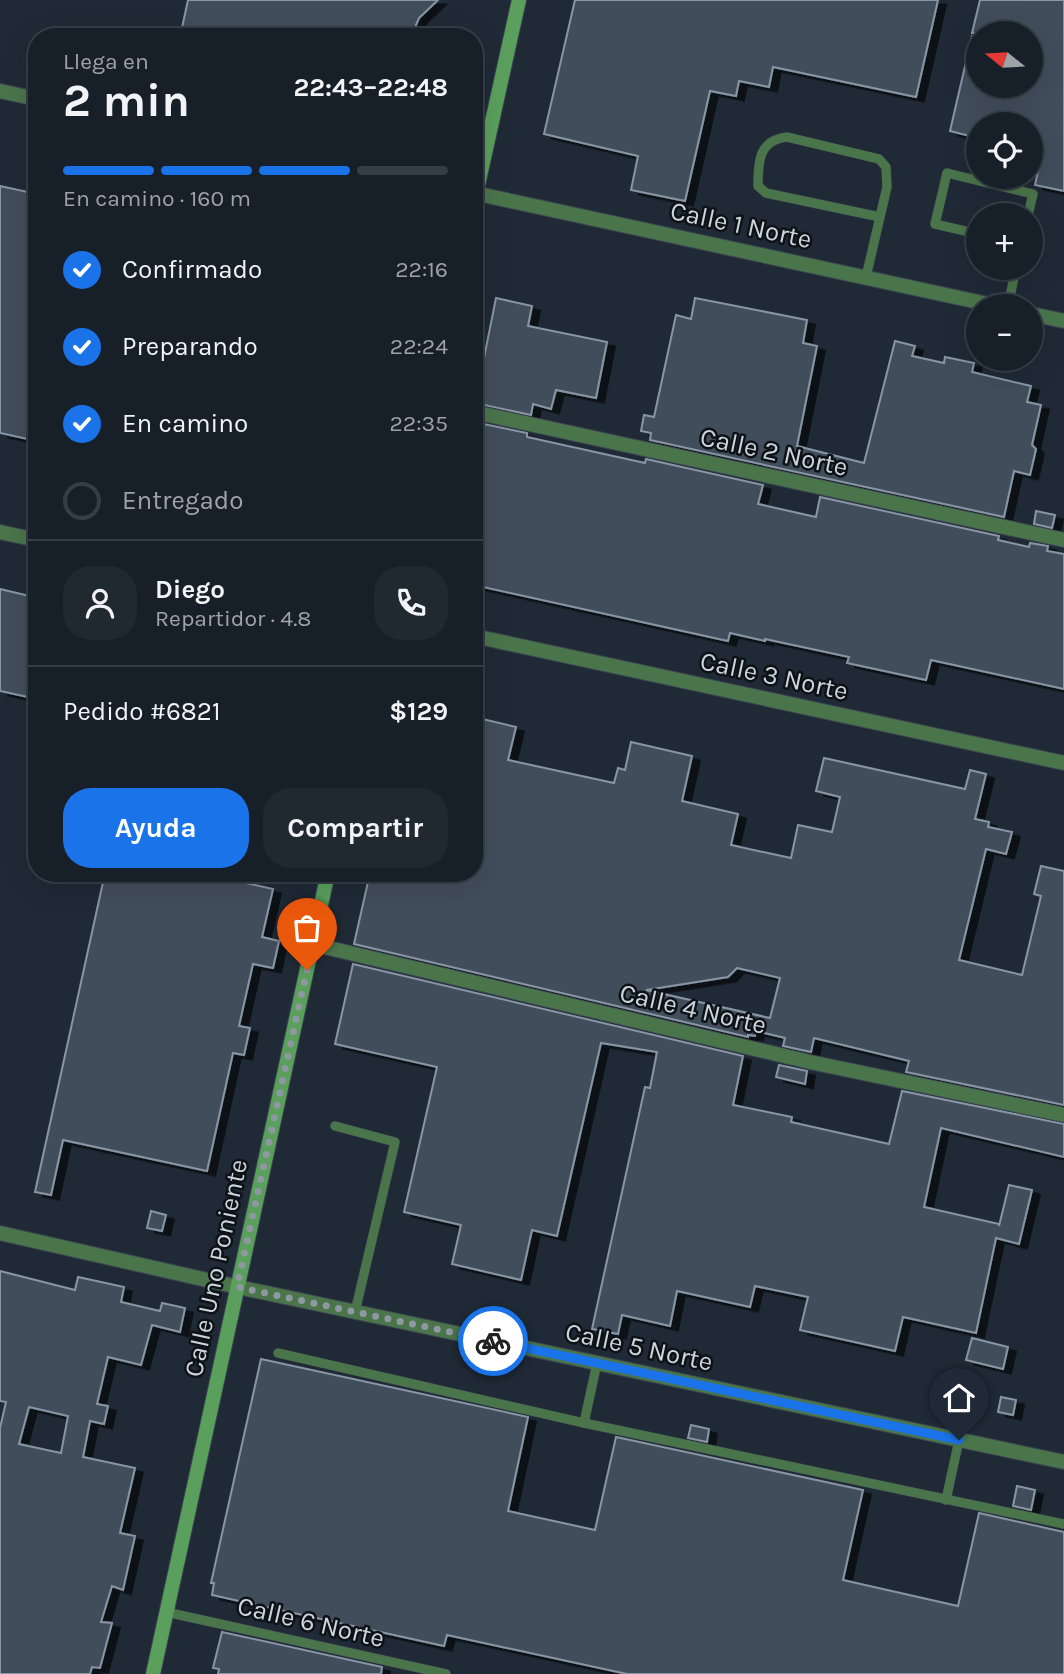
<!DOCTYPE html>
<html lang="es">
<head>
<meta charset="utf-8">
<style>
	body { margin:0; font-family:Karla,sans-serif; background:#202830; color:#f1f3f6; height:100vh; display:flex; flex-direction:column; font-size:26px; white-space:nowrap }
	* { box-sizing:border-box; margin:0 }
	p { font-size:23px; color:#9ea3a8 }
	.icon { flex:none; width:38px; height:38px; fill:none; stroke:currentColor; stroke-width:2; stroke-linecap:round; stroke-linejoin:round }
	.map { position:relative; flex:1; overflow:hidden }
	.drawer { position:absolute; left:28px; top:28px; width:455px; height:854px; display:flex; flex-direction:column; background:#172028; border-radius:28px; box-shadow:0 7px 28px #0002,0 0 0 2px #363e45 }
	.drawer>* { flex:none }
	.needle { width:46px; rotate:288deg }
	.buttons { position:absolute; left:966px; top:21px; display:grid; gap:14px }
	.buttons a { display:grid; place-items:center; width:77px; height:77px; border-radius:50%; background:#172028; box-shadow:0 7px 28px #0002,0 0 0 2px #363e45; font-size:35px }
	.pin { position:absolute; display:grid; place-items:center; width:60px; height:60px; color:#fff; margin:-72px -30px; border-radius:50% 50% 50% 0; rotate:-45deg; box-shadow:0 0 7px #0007 }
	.pin .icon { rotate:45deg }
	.courier { position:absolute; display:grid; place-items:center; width:70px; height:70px; margin:-35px; border:5px solid #1a73e8; border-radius:50%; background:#fff; color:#222; box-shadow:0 2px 9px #0007 }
	.overview em { font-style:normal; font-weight:700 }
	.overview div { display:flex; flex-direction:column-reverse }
	.overview { display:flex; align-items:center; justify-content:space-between; height:119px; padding:0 35px }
	h1 { font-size:46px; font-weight:700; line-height:52px }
	.bar { display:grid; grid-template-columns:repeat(4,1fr); gap:10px 7px; align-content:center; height:84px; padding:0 35px }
	.bar i { height:9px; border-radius:5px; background:#363e45 }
	.bar .selected { background:#1a73e8 }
	.bar p { grid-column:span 4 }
	.line { display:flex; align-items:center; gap:18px; padding:0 35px; border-top:2px solid #363e45 }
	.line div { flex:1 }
	.round { display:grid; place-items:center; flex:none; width:74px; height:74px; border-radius:28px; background:#202830 }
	ol { padding:0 35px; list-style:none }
	li { display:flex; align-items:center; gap:21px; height:77px }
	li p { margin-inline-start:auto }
	li .icon { padding:7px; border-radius:50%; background:#1a73e8; color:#fff; stroke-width:4 }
	li:last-child { color:#9ea3a8 }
	li i { width:38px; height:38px; border:4px solid #363e45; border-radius:50% }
	.button { display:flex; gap:14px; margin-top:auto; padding:14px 35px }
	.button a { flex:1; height:80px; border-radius:28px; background:#1a73e8; color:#fff; font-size:28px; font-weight:700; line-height:80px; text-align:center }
	.button a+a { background:#202830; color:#f1f3f6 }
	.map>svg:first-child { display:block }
	.building { fill:#424e5b; stroke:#8895a4; stroke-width:2; fill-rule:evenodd; filter:url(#shadow) }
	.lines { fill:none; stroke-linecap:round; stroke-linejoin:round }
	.service-casing { stroke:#3b4551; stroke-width:10 }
	.minor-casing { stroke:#3b4551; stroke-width:16 }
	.tertiary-casing { stroke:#3b4551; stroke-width:16 }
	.secondary-casing { stroke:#3b4551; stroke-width:16 }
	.service { stroke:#4a754b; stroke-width:9 }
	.minor { stroke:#4a754b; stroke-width:14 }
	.tertiary { stroke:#4a754b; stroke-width:14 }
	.secondary { stroke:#5aa05c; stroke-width:14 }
	.done { stroke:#8f98a2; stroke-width:7; stroke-dasharray:0 12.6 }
	.route { stroke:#1a73e8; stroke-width:9 }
	.labels { text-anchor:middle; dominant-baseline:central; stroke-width:5; stroke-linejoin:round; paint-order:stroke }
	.street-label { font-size:26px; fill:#ccd4dc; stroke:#0d1217 }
</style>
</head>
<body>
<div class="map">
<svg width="1064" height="1674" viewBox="0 0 1064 1674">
	<defs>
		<filter id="shadow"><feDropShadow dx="8" dy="4.5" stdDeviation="0" flood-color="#0009"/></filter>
	</defs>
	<rect width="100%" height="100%" fill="#1f2a36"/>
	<g class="building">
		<path d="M188,0H438L419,18L411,37H180Z"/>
		<path d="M575,0H938L916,97L773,67L769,87L739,81L736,96L710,91L685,201L631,190L638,156L544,134Z"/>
		<path d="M980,0H1064V191L1035,185L1042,153L1031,150V124H978V138L950,131L972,36L978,37V86H1031V33H972Z"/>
		<path d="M0,186L37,194V441L0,433Z"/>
		<path d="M496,298L532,306L528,326L607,342L596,398L556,390L551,409L533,404L531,415L475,403Z"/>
		<path d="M695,298L807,320L803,343L817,346L797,446L864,463L895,341L915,346L912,356L944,363L945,357L974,363L972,372L1031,386L1027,402L1041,405L1032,445L1036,449L1030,475L1014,471L1004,517L650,440L651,433L641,431L644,415L654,417L676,315L691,319Z"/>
		<path d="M474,422L527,433V437L645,463L646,459L763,485L758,504L816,517L820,497L999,536L998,540L1029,547L1030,543L1048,546L1047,551L1064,554V689L931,660L926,680L847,663L849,657L765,639V641L730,633L728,641L474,585Z"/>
		<path d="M1036,511L1055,515L1052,528L1034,524Z"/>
		<path d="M0,589L34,597L31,614L37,616V657L28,697L0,691Z"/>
		<path d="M474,717L516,727L508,760L614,783L618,768L625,770L631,742L692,756L682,801L738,814L731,845L791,858L798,825L832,832L840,797L816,791L824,758L965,789L970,770L986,774L975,819L989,822L988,827L1012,832L1006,854L986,849L959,960L1022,975L1041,896L1034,894L1041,866L1064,871V1105L906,1072L909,1061L814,1038L811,1052L783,1046L785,1038L756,1031L755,1036L748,1035V1037L354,944L370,873H474ZM737,968L780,978L770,1018L646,990L728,977Z"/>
		<path d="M105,873H167L204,881L205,874L273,889L262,937L279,941L273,968L253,964L239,1026L250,1028L244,1055L233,1053L207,1171L63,1140L51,1195L35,1192Z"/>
		<path d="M353,964L743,1056L733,1105L792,1117L791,1122L889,1144L902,1091L1064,1124V1157L941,1128L924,1207L999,1224V1226L1009,1185L1032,1190L1019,1244L996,1238L976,1333L903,1317L895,1351L800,1330L808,1297L755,1286L750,1307L677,1291L670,1326L622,1315L618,1334L592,1329L645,1087L650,1088L657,1052L601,1043L557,1236L532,1230L521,1280L452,1264L461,1225L404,1212L437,1067L335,1044Z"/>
		<path d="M779,1065L807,1071L805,1084L776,1077Z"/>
		<path d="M151,1211L166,1215L162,1231L147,1228Z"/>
		<path d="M0,1271L75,1290L78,1277L124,1287L121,1302L160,1311L162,1303L185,1308L180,1332L152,1325L141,1365L108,1357L97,1404L108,1406L104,1424L90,1421L83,1457L135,1468L120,1533L135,1536L123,1590L112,1586L101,1622L112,1623L100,1668L92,1667L90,1674H0V1428L6,1402L0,1401ZM29,1407L68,1416L61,1453L19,1444Z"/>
		<path d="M972,1338L1008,1347L1003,1369L966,1360Z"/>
		<path d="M261,1359L528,1417L508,1511L595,1530L616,1437L863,1490L843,1580L958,1606L979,1513L1064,1532V1674H627L447,1635L444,1646L212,1595L214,1583H211Z"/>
		<path d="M1001,1397L1016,1400L1013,1415L998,1412Z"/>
		<path d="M691,1425L709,1429L707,1442L688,1438Z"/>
		<path d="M1017,1486L1035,1490L1031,1510L1013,1506Z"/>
		<path d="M222,1632L382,1667L381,1674H218L219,1669L213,1668Z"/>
	</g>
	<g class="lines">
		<g class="service-casing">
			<g id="service">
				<path d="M978,234L935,224L947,173L1033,194L1028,215"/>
				<path d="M866,277L887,187L886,167L879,159L787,137C759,140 758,161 758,186L766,193L880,217"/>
				<path d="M1008,306L1016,268"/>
				<path d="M335,1126L395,1142L355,1312"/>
				<path d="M278,1353L584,1423L597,1363"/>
				<path d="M584,1423L1064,1524"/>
				<path d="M946,1500L959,1440"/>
				<path d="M166,1612L446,1674"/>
			</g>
		</g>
		<g class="minor-casing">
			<g id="minor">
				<path d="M474,412L1064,540"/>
				<path d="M312,944L810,1062L1064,1115"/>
			</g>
		</g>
		<g class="tertiary-casing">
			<g id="tertiary">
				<path d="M0,91L37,99"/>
				<path d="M474,193L997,306"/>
				<path d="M1031,314L1064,321"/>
				<path d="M0,532L37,540"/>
				<path d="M474,636L1064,763"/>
				<path d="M0,1233L238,1287L1064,1462"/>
			</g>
		</g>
		<g class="secondary-casing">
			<g id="secondary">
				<path d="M474,203L519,0"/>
				<path d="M153,1674L328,873"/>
			</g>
		</g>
		<use href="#service" class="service"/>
		<use href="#minor" class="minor"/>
		<use href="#tertiary" class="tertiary"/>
		<use href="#secondary" class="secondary"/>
	</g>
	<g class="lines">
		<path class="done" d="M307,970L237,1287L493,1341"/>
		<path class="route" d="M493,1341L959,1440"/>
	</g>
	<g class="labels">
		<g class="street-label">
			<text transform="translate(741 225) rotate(12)">Calle 1 Norte</text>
			<text transform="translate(774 452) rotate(12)">Calle 2 Norte</text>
			<text transform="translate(774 676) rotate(12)">Calle 3 Norte</text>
			<text transform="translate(693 1009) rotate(13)">Calle 4 Norte</text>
			<text transform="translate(216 1268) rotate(-78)">Calle Uno Poniente</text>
			<text transform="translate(639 1347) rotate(12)">Calle 5 Norte</text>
			<text transform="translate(311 1622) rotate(13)">Calle 6 Norte</text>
		</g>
	</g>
</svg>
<div class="buttons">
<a><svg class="needle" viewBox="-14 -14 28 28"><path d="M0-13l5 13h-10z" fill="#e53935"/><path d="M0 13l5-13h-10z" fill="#9ea3a8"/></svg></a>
<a><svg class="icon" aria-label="locate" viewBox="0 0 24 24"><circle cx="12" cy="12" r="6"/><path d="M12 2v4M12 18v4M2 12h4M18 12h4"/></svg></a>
<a>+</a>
<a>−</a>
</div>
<div class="pin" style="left:307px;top:970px;background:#ea580c"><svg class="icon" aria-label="bag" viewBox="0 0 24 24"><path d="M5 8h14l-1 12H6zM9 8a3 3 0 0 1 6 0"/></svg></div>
<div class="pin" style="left:959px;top:1440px;background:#1f2937"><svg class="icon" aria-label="home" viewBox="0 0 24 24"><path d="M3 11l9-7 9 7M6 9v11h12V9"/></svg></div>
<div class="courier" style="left:493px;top:1341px"><svg class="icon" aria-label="bike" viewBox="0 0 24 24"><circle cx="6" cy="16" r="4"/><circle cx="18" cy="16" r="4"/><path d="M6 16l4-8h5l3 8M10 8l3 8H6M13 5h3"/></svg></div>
<section class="drawer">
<div class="overview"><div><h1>2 min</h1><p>Llega en</p></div><em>22:43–22:48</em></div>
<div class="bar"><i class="selected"></i><i class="selected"></i><i class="selected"></i><i></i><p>En camino · 160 m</p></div>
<ol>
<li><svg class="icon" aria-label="check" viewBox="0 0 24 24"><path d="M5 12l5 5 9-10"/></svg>Confirmado<p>22:16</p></li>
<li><svg class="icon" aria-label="check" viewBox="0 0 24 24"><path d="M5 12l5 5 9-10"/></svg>Preparando<p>22:24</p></li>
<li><svg class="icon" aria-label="check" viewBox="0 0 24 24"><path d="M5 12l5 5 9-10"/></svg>En camino<p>22:35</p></li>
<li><i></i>Entregado</li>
</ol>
<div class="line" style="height:126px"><a class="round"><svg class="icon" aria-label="person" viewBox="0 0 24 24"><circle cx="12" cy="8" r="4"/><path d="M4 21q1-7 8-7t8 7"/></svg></a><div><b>Diego</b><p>Repartidor · 4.8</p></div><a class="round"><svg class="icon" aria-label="phone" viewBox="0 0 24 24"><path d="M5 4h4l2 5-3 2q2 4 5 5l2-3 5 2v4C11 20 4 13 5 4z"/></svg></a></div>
<div class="line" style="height:91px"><div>Pedido #6821</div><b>$129</b></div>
<div class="button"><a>Ayuda</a><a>Compartir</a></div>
</section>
</div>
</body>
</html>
